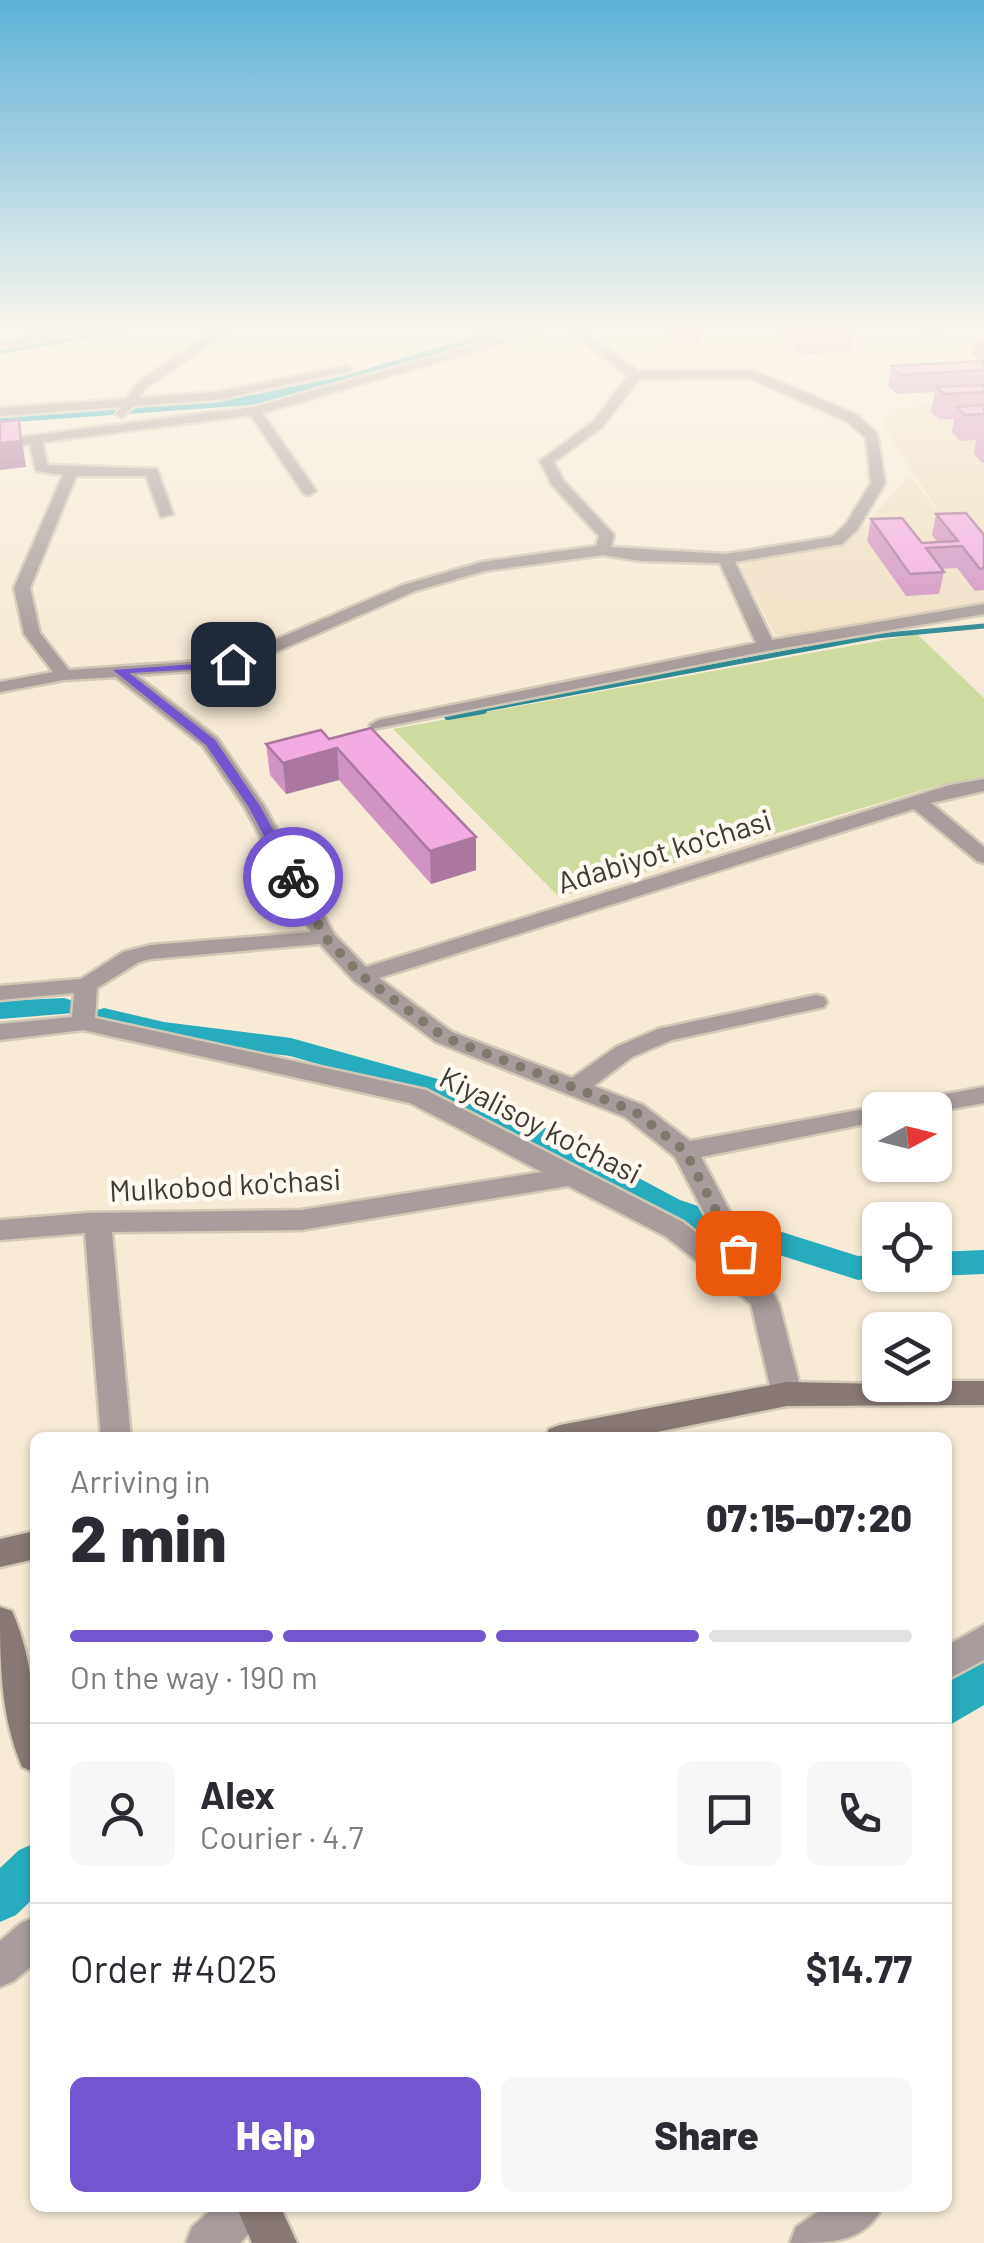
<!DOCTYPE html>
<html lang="en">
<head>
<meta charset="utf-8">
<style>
	body { margin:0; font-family:Barlow,sans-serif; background:#f7f7f7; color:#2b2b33; height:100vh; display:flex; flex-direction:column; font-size:38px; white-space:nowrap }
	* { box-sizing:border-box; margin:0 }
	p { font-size:32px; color:#7c7c81 }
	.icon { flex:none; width:55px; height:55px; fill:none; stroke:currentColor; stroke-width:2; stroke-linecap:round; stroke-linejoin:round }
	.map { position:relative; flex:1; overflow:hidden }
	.sheet { position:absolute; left:30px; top:1432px; width:922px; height:780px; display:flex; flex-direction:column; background:#fff; border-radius:15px; box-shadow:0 2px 8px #0004 }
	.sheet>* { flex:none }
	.needle { width:65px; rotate:83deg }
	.buttons { position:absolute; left:862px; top:1092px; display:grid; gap:20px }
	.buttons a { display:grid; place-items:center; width:90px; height:90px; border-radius:15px; background:#fff; box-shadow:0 2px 8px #0004; font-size:50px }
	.pin { position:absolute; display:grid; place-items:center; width:85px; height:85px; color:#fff; margin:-42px; border-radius:20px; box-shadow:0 5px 15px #0006 }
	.courier { position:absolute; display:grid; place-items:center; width:100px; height:100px; margin:-50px; border:8px solid #7355cf; border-radius:50%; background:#fff; color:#222; box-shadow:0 2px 12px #0007 }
	.overview em { font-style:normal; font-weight:800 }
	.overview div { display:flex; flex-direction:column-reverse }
	.overview { display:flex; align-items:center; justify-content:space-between; height:170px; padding:0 40px }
	h1 { font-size:65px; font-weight:800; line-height:75px }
	.bar { display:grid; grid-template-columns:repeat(4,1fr); gap:15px 10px; align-content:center; height:120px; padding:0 40px }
	.bar i { height:12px; border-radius:8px; background:#e1e1e2 }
	.bar .selected { background:#7355cf }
	.bar p { grid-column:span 4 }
	.line { display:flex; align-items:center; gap:25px; padding:0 40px; border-top:2px solid #e1e1e2 }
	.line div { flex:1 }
	.round { display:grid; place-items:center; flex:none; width:105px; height:105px; border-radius:15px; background:#f7f7f7 }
	.cta { display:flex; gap:20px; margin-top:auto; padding:20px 40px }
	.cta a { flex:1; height:115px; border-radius:15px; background:#7355cf; color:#fff; font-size:40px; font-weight:800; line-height:115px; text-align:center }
	.cta a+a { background:#f7f7f7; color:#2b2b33 }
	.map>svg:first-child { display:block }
	.built { fill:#f0e0c5 }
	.green { fill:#cedb9f }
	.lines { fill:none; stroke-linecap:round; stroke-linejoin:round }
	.stream-far1 { stroke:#2e8a93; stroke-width:5 }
	.stream { stroke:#2e8a93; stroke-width:8 }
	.canal { fill:#27acbd; fill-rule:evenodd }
	.minor-casing { stroke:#d2c8b6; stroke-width:5 }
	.secondary-casing { stroke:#d2c8b6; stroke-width:5 }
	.minor { fill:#a89d9c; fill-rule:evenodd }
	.secondary { fill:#877775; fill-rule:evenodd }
	.wall { fill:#d193c2 }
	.shaded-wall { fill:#aa789e }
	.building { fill:#f3abe2; stroke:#aa789e; stroke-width:2.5 }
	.route { fill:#7355cf }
	.done { stroke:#7f786c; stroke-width:10; stroke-dasharray:0 18 }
	.labels { text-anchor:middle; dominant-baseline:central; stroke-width:9; stroke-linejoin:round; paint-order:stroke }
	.street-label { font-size:30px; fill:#3f3a32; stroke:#fef9f1 }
</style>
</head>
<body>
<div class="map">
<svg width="984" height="2243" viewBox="0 0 984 2243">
	<rect width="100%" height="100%" fill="#f7ebd7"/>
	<g class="built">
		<path d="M588,332H765L803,366L692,372L689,365H678L648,339L608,345Z"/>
		<path d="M984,399V603L793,636L775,635L741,568L746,560L852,539L909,476L945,521L888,434L884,418L899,415L892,409Z"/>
	</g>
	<path class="green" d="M917,634L984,698V777L937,786L559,897L393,729Z"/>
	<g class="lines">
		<path class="stream-far1" d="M469,712L876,636L984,626"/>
		<path class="stream" d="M448,716L483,710"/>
		<g class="canal">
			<path d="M93,332H128L0,354V346Z"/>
			<path d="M490,332H512L354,382L253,405L0,423V413L253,395L343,376Z"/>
			<path d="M64,998L74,1001L78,1007L74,1013L0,1019V1001Z"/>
			<path d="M104,1008L164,1022L291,1038L470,1088L680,1200L707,1209L712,1217L707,1225L696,1229L658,1216L450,1102L290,1056L164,1040L94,1023L90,1017L94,1011Z"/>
			<path d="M753,1223L858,1256L880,1255V1275H892L858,1280L742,1243L737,1235L742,1227Z"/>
			<path d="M984,1250V1274L935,1276L931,1275H935V1252Z"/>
			<path d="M984,1661V1705L948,1726V1682Z"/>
			<path d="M35,1843V1897L16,1915L0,1922V1868L19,1850Z"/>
		</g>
		<g class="minor-casing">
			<g id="minor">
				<path d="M62,332H90L0,348V342Z"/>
				<path d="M213,332H227L146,388L139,398L217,392L347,366L353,370L217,400L134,406L122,418L116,414L121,407L0,416V408L126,399L138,382Z"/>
				<path d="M523,332H542L262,413L316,491L309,495L304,494L251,415L43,442L47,465L157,469L173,514L161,517L146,476H76L30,588L40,633L69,670L230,659L403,585L482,562L596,546L599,536L552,485L540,461L593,422L628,376L571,332H584L638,371H755L857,415L877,434L885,483L857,530L842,544L735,562L772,640L984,604V614L766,651L373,729L370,725L379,720L756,643L720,563L641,561L603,555L484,571L415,591L239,668L136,675L217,738L264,806L334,934L366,967L950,785L984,779V791L931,803L984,847V863L977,861L914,809L379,978L452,1032L572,1078L616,1047L658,1029L816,995L824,997L827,1002L824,1007L672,1040L632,1057L594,1086L643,1105L690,1141L984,1087V1103L935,1112L880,1110V1121L701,1157L779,1304L802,1394L797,1403L787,1406L777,1403L772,1394L751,1304L665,1236L568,1186L301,1230L112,1232L131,1438H101L85,1233L0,1240V1220L87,1213L301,1210L542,1172L410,1103L83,1030L0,1040V1024L72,1017L74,993L0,1000V986L81,979L123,952L151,945L311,932L244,806L203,746L116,677L64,680L0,692V682L53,672L24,634L14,588L63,475L36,471L30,444L0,448V440L253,407ZM749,378L847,421L866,438L871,483L846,524L832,537L726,554L611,547L614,535L563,480L554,462L602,427L639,379ZM320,944L354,981L436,1042L625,1117L675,1157L727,1257L683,1222L426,1090L95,1018L97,988L139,962L151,959Z"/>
				<path d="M984,1625V1660L948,1679V1645Z"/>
				<path d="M35,1917V1963L14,1981L0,1987V1941L21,1923Z"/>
				<path d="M213,2208H266L259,2223L240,2243H186L192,2227Z"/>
				<path d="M824,2208H882C864,2243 829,2243 790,2243L796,2227Z"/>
			</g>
		</g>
		<g class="secondary-casing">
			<g id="secondary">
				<path d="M935,1381H984V1405L787,1406L627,1438H545L549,1429L560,1425L787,1382L935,1385Z"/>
				<path d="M35,1531V1559L0,1567V1539Z"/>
				<path d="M0,1607L12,1611C35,1663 35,1717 35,1773L22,1767C0,1715 0,1662 0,1607Z"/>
				<path d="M237,2208H281L297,2243H252Z"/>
			</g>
		</g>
		<use href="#minor" class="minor"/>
		<use href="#secondary" class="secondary"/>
	</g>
	<g class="wall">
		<path d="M667,332H702L701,344L675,345Z"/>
		<path d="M780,332H854L851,351L799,355Z"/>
		<path d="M920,332H943L942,335L923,336Z"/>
		<path d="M984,341V463H982L974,454L976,440L960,441L952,432L954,419H939L931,412L935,392L896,394L888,385L891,366L981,362L972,354L975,342Z"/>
		<path d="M936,514L984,535V590L975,591L957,568L941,569L944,572L939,594L906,596L867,541L871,519L922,543L937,542L932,535Z"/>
		<path d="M329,739L476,837V870L431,884L339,780L286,794L270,775L266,744Z"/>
	</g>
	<g class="shaded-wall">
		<path d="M19,420L26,467L0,470V443Z"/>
		<path d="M337,748L339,780L286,794L283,763Z"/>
		<path d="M476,837V870L431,884L430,851Z"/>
	</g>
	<g class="building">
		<path d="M984,341V349L975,342Z"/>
		<path d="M984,361V370L899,375L891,366Z"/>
		<path d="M984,385V392L944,394L936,387Z"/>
		<path d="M984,405V414L965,415L957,407Z"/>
		<path d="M19,420L21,441L0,443V422Z"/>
		<path d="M966,513L984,535V568L980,569L962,546L926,548L944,572L910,574L871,519L902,518L922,543L958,541L936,514Z"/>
		<path d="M371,728L476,837L430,851L337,748L283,763L266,744L321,730L329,739Z"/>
	</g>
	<linearGradient id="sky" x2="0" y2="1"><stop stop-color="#5bb1d7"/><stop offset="0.51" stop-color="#fbf6ed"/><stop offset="1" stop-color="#fbf6ed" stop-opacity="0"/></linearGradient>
	<rect width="984" height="646" fill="url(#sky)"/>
	<path class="route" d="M237,661L233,667L129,673L215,740L260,806L299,877L297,880L286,877L248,806L206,745L113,670Z"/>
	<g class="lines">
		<path class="done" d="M293,877L325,937L362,976L444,1037L634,1111L685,1151L738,1253"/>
	</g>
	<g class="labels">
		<g class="street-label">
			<text transform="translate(664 850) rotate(-17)">Adabiyot ko'chasi</text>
			<text transform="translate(541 1124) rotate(27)">Kiyalisoy ko'chasi</text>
			<text transform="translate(225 1184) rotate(-3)">Mulkobod ko'chasi</text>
		</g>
	</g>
</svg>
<div class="buttons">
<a><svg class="needle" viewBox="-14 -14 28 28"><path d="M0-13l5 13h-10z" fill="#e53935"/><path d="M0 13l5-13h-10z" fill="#7c7c81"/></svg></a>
<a><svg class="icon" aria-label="locate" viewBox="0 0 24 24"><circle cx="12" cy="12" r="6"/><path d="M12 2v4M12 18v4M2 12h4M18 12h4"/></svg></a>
<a><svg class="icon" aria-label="layers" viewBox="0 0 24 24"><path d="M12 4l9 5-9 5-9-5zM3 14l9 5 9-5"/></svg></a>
</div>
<div class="pin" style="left:738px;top:1253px;background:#ea580c"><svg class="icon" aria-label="bag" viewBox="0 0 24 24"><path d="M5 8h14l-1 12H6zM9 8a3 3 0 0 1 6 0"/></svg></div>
<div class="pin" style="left:233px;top:664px;background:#1f2937"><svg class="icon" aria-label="home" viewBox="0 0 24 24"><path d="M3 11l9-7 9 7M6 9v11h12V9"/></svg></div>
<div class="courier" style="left:293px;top:877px"><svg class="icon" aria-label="bike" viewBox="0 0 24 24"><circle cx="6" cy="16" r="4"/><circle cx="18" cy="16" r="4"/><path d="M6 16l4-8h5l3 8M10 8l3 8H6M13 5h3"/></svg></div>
<section class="sheet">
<div class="overview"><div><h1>2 min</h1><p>Arriving in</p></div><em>07:15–07:20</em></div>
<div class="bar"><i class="selected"></i><i class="selected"></i><i class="selected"></i><i></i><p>On the way · 190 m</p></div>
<div class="line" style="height:180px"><a class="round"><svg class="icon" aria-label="person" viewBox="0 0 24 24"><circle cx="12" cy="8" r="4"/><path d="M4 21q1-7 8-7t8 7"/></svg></a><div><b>Alex</b><p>Courier · 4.7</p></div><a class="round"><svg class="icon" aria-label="chat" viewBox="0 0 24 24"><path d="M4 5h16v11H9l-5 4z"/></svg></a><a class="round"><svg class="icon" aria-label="phone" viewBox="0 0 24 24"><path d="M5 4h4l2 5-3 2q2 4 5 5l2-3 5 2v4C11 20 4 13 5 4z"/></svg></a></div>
<div class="line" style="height:130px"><div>Order #4025</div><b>$14.77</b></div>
<div class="cta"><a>Help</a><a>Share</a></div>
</section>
</div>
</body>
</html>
